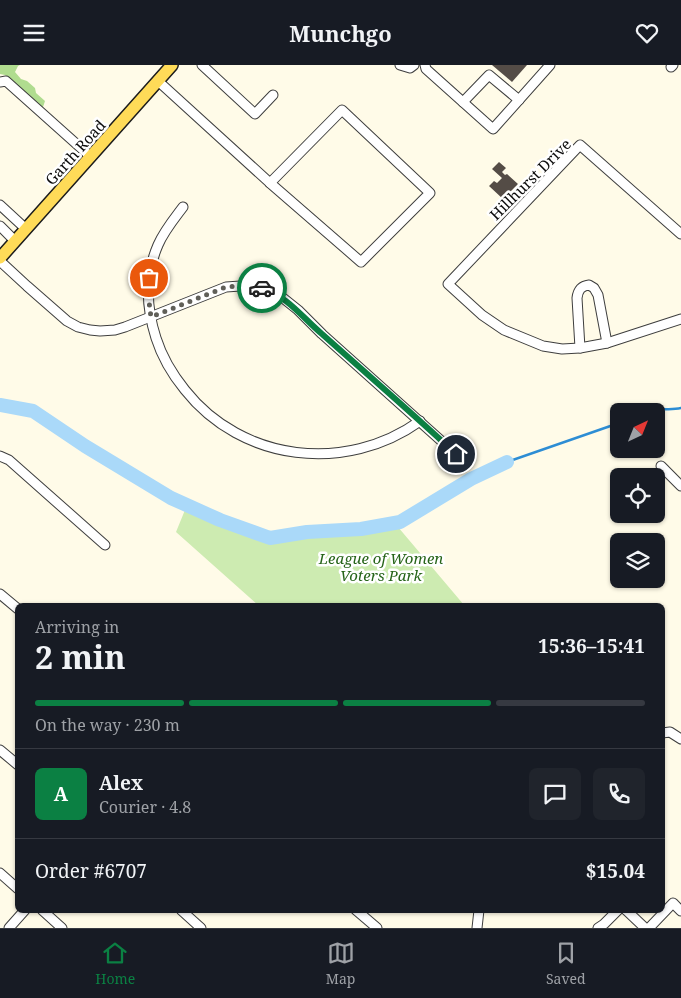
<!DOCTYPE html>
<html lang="en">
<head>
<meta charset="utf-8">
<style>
	body { margin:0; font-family:"Noto Serif",serif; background:#20242c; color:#f1f3f6; height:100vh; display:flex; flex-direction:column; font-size:19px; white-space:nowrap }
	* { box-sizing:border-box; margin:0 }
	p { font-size:16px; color:#9ea1a6 }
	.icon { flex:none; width:28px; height:28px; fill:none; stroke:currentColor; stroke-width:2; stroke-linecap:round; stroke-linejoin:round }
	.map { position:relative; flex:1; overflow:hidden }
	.sheet { position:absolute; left:15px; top:538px; width:650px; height:310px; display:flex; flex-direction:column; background:#171b24; border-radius:8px; box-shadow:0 1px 4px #0004 }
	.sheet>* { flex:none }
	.needle { width:32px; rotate:43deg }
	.controls { position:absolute; left:610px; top:338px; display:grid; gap:10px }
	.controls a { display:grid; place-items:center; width:55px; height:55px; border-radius:8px; background:#171b24; box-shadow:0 1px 4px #0004; font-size:25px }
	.pin { position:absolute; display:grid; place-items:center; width:42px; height:42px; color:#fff; margin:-21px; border:2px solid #fff; border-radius:50%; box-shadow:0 1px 5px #0007 }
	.courier { position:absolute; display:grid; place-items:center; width:50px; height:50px; margin:-25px; border:4px solid #0b8043; border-radius:50%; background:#fff; color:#222; box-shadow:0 1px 6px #0007 }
	.head em { font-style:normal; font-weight:700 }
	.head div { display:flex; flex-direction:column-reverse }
	.head { display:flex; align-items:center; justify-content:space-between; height:85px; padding:0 20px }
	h1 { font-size:32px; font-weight:700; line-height:38px }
	.bar { display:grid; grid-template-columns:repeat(4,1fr); gap:8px 5px; align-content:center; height:60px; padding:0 20px }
	.bar i { height:6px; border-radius:4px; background:#363941 }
	.bar .on { background:#0b8043 }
	.bar p { grid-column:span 4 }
	.line { display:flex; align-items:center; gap:12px; padding:0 20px; border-top:1px solid #363941 }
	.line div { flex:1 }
	.round { display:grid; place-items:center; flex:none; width:52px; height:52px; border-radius:8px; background:#20242c }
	header { display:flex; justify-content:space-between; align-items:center; height:65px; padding:0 20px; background:#171b24; font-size:22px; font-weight:700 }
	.tabs { display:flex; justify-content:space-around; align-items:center; height:70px; border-top:1px solid #363941; background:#171b24; font-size:14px; color:#9ea1a6 }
	.tabs a { display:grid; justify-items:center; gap:2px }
	.tabs .on { color:#0b8043 }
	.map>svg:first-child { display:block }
	.green { fill:#cdebb1 }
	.forest { fill:#b0dc8f }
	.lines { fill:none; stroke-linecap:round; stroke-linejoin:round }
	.stream { stroke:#2d8dd4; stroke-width:2.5 }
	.river { stroke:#aad9f9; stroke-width:14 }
	.building { fill:#544c46 }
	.minor-casing { stroke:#3e3e3e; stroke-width:11 }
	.major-casing { stroke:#1c1c1c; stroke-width:14 }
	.minor { stroke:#fff; stroke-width:9 }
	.major { stroke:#ffdb58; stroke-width:11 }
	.done { stroke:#605f58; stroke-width:5; stroke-dasharray:0 9 }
	.route { stroke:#0b8043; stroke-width:6 }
	.labels { text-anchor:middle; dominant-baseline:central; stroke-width:5; stroke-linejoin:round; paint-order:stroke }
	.street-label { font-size:15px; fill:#0b0b0b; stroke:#fff }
	.park-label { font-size:15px; font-style:italic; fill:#266419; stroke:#fff }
</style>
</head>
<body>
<header><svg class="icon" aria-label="menu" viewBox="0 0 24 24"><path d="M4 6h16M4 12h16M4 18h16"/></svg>Munchgo<svg class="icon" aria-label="heart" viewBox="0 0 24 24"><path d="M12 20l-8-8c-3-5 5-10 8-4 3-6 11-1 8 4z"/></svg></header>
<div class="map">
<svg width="681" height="863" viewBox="0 0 681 863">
	<rect width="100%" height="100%" fill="#fffbe8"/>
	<path class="green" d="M185,445L262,475L398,462L464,540H258L176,467Z"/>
	<path class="forest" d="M0,0H20L18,1L15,7L21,14L27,16L35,23L36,28L45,36L43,42L40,41L5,10L0,9Z"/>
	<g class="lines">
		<g class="stream">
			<path d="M647,346C659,342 670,346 681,343"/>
			<path d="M507,397L619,358"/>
		</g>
		<path class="river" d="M0,340L33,346L85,381L171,433L220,455L270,473L307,467L361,464L400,457L471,414L507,397"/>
	</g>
	<g class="building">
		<path d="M492,0H527L512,17Z"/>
		<path d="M499,97L506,103L502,107L505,110L507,109L518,119L503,134L489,121L494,116L497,118L502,113L492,104Z"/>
	</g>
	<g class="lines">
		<g class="minor-casing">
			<g id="minor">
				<path d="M202,0L255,49L273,30"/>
				<path d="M400,0L410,3L414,0"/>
				<path d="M425,0L426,4L493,64L550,0"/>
				<path d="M671,2L673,0"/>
				<path d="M158,16L270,118"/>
				<path d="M0,17L6,16L91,92"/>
				<path d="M463,37L489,10L519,35"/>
				<path d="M342,45L430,128L361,197L270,118Z"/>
				<path d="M0,140L26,164"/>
				<path d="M183,142C174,154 164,166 158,180C145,210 146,242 156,273C162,292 172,309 185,325C242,397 346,409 420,356"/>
				<path d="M0,161L15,176"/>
				<path d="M681,169L580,80L448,219L482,250L504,265L543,281L562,284L580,283L607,278L681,254"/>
				<path d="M0,196L27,221L67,256L78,262L90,265L100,266L115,265L125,262L226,222L255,220L268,225L283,233L298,245L322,269L466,398"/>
				<path d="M580,283L577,233C578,225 581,221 589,220L594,223L598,230L607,278"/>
				<path d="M0,391L9,395L105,480"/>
				<path d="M661,401L681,421"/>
				<path d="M0,529L18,544"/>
				<path d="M662,668L670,667L681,674"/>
				<path d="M0,685L18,700"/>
				<path d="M0,808L18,824"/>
				<path d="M42,845L62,863"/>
				<path d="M181,845L201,863"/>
				<path d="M356,845L377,863"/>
				<path d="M626,845L645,863"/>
				<path d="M9,863L25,845"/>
				<path d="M477,863L479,845"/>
				<path d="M598,863L604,859L618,845"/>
				<path d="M649,863L673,838L681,846"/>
			</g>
		</g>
		<g class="major-casing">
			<path id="major" d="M0,193L172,0"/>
		</g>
		<use href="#minor" class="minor"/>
		<use href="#major" class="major"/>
	</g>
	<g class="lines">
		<path class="done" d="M149,213C148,227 149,239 151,252L226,222L254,220L262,223"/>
		<path class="route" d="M262,223C287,231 303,253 322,269C367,309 412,348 456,389"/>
	</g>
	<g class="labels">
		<g class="street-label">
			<text transform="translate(75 87) rotate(-48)">Garth Road</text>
			<text transform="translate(530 114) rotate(-45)">Hillhurst Drive</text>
		</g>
		<g class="park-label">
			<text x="381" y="493">League of Women<tspan x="381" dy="17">Voters Park</tspan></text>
		</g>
	</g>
</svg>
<div class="controls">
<a><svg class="needle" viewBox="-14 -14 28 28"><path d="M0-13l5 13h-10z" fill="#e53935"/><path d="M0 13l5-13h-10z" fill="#9ea1a6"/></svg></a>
<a><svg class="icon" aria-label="locate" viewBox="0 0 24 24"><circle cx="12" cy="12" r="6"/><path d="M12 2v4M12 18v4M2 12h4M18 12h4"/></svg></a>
<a><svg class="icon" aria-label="layers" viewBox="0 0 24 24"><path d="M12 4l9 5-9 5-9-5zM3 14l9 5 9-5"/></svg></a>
</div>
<div class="pin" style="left:149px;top:213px;background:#ea580c"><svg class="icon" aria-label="bag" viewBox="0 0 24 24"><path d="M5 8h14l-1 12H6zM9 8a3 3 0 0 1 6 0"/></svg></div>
<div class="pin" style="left:456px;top:389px;background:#1f2937"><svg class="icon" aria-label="home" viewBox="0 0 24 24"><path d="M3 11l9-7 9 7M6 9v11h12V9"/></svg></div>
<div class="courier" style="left:262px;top:223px"><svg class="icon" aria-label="car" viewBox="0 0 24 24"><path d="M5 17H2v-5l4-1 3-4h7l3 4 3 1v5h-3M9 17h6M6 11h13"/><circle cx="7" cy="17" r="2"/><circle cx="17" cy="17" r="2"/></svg></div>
<section class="sheet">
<div class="head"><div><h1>2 min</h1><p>Arriving in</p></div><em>15:36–15:41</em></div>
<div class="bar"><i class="on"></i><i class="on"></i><i class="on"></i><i></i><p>On the way · 230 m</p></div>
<div class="line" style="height:90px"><b class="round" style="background:#0b8043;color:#fff">A</b><div><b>Alex</b><p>Courier · 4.8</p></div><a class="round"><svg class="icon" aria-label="chat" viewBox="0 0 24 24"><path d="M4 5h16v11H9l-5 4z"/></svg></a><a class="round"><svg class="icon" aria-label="phone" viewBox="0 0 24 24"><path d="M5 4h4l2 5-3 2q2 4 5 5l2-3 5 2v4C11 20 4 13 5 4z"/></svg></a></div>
<div class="line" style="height:65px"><div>Order #6707</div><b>$15.04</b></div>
</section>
</div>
<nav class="tabs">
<a class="on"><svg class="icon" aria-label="home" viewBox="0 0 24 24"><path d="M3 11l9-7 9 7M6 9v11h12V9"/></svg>Home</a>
<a><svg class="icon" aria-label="map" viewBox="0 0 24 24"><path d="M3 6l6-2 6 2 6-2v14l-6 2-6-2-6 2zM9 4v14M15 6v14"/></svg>Map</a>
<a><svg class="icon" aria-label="saved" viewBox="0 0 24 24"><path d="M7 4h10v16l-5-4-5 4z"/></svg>Saved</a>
</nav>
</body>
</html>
